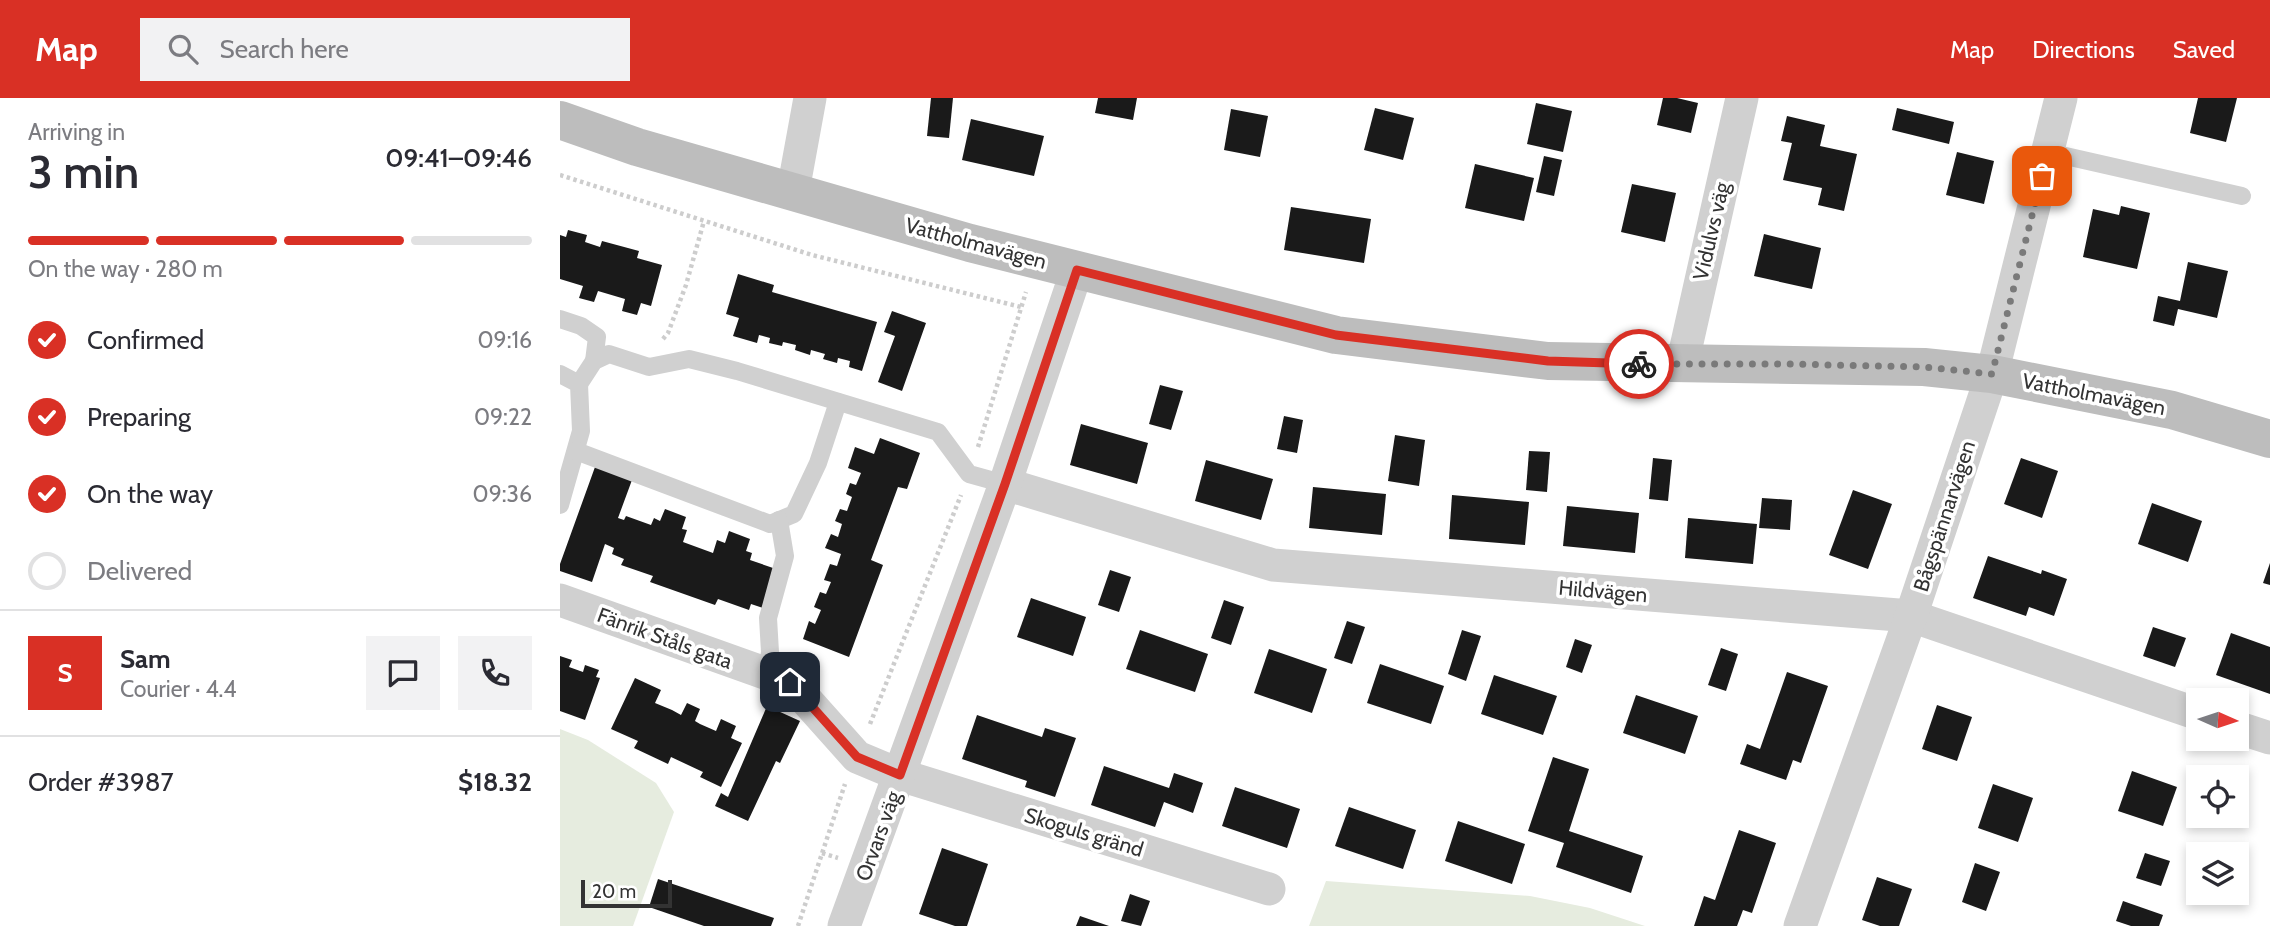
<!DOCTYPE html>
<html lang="en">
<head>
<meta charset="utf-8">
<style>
	body { margin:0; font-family:Cabin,sans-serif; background:#f2f2f3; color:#2b2b33; height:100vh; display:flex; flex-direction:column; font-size:26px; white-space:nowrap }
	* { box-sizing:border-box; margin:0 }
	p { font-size:23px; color:#7c7c81 }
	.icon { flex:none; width:38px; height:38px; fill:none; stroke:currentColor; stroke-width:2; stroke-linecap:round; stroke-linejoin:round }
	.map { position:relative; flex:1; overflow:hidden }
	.details { display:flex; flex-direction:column; background:#fff; width:560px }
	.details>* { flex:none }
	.needle { width:46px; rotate:93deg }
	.buttons { position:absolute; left:1626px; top:590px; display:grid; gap:14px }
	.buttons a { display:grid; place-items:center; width:63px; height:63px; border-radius:0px; background:#fff; box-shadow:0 4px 10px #0003; font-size:35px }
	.scale { position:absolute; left:21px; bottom:18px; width:91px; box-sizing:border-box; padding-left:7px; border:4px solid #333; border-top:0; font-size:19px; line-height:24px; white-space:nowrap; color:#333; -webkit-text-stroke:5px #fff; paint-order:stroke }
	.pin { position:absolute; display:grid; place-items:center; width:60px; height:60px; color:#fff; margin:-30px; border-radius:14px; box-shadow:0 4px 10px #0006 }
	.courier { position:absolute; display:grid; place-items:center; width:70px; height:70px; margin:-35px; border:5px solid #d93025; border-radius:50%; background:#fff; color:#222; box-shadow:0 2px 9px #0007 }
	.overview em { font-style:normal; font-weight:600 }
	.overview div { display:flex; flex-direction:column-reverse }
	.overview { display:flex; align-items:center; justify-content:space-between; height:119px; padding:0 28px }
	h1 { font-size:46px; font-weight:600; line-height:52px }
	.bar { display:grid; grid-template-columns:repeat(4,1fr); gap:10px 7px; align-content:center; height:84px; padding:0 28px }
	.bar i { height:9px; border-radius:5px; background:#e1e1e2 }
	.bar .on { background:#d93025 }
	.bar p { grid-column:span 4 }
	.line { display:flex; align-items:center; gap:18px; padding:0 28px; border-top:2px solid #e1e1e2 }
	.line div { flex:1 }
	.round { display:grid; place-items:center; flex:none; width:74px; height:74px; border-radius:0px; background:#f2f2f3 }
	ol { padding:0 28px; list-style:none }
	li { display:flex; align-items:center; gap:21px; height:77px }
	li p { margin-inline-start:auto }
	li .icon { padding:7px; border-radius:50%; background:#d93025; color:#fff; stroke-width:4 }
	li:last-child { color:#7c7c81 }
	li i { width:38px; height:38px; border:4px solid #e1e1e2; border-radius:50% }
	header { display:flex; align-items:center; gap:42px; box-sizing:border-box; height:98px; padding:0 35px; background:#d93025; color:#fff }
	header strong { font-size:33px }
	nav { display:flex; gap:38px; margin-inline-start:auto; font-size:24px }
	.search { width:490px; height:63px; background:#f2f2f3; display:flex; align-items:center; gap:18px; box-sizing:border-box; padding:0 24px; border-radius:0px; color:#7c7c81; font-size:26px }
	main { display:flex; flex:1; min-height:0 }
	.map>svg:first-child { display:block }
	.green { fill:#e6ecdf }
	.building { fill:#1a1a1a }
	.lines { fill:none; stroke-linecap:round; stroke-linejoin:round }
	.path { stroke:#cdcdcd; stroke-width:4.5; stroke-dasharray:3.5 3.5; stroke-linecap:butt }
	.lane { stroke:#d0d0d0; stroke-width:18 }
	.street { stroke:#d0d0d0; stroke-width:33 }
	.secondary { stroke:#bdbdbd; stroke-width:38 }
	.done { stroke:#7a7a7a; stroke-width:7; stroke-dasharray:0 12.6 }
	.route { stroke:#d93025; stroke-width:9 }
	.labels { text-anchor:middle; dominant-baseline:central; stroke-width:7; stroke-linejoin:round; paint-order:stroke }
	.street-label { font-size:21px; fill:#333; stroke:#fff }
</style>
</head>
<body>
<header>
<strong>Map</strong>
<div class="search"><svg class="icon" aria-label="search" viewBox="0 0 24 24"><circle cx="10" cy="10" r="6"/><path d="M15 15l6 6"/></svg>Search here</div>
<nav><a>Map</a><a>Directions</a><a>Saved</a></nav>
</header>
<main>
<section class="details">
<div class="overview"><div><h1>3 min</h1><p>Arriving in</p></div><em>09:41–09:46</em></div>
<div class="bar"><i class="on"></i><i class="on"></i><i class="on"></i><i></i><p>On the way · 280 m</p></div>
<ol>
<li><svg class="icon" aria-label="check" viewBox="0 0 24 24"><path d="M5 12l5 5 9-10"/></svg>Confirmed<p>09:16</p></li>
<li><svg class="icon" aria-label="check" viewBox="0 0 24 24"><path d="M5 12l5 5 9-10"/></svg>Preparing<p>09:22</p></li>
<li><svg class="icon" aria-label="check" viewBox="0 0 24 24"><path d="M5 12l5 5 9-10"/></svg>On the way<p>09:36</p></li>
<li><i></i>Delivered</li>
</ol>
<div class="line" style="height:126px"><b class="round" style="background:#d93025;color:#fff">S</b><div><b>Sam</b><p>Courier · 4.4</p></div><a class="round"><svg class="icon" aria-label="chat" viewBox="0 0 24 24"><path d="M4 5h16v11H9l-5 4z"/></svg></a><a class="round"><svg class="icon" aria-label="phone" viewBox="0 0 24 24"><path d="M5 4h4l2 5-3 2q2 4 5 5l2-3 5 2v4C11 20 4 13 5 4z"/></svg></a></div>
<div class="line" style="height:91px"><div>Order #3987</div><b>$18.32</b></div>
</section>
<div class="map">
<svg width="1710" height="828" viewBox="0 0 1710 828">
	<rect width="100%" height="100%" fill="#fff"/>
	<g class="green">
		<path d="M0,631L28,642L96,685L114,714L73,828H0Z"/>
		<path d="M766,783L970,798L1030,810L1085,828H749Z"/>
	</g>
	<g class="building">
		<path d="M371,0H393L389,40L367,38Z"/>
		<path d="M538,0H577L573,22L535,15Z"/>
		<path d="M1103,0H1117L1138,5L1131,35L1097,27Z"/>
		<path d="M1638,0H1677L1666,44L1630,35Z"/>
		<path d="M976,5L1012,13L1003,54L967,46Z"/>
		<path d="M815,10L854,20L843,62L804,52Z"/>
		<path d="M1337,10L1394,24L1389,46L1332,32Z"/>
		<path d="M671,11L708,18L700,59L664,52Z"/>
		<path d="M1227,18L1265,27L1260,48L1297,56L1284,113L1258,107L1262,90L1223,82L1232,45L1221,43Z"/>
		<path d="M411,21L484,38L474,78L402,62Z"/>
		<path d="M1397,54L1434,63L1424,106L1386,97Z"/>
		<path d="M984,58L1002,62L994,98L976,94Z"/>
		<path d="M915,66L974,80L964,123L905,110Z"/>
		<path d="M1072,86L1116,95L1105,144L1061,134Z"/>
		<path d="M1561,108L1590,115L1577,171L1523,159L1533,111L1559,117Z"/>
		<path d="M731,109L811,121L804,165L724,152Z"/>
		<path d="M8,132L27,137L25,144L40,149L42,143L79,153L77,160L102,167L91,208L81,205L77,217L62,213L65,201L38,193L34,204L19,200L23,188L0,181V137L6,139Z"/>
		<path d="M1204,136L1261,150L1252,191L1194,178Z"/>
		<path d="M1628,164L1668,173L1657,220L1618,211L1614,228L1593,223L1598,198L1620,203Z"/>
		<path d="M178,176L214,187L212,194L317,224L302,273L289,269L290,263L278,260L277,265L263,261L265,256L251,252L250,257L235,252L236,247L223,244L222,248L209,245L210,240L199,237L197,245L173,238L179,220L166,216Z"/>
		<path d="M332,213L366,225L342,293L318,284L335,238L324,234Z"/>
		<path d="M600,287L623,293L611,332L589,326Z"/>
		<path d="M724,318L743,322L737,355L717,351Z"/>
		<path d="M521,326L588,345L577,386L510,367Z"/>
		<path d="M835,337L865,342L859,388L828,383Z"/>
		<path d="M320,340L360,355L347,391L338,389L311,462L323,467L289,559L243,541L249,523L255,526L261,512L254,509L260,494L266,496L271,484L264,482L270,466L277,468L281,456L265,450L271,436L278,439L282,426L275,423L280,411L287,413L292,399L286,396L290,385L296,387L301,375L288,370L295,349L314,356Z"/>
		<path d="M969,353L990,354L987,394L966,392Z"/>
		<path d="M1093,360L1112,362L1108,403L1089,401Z"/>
		<path d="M1461,360L1498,373L1482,420L1444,406Z"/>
		<path d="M646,362L713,381L701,422L635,403Z"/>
		<path d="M35,369L72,382L58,420L64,422L66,418L91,427L94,420L100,423L105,411L126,419L122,431L127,432L123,444L153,455L157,442L165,445L169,433L190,441L186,453L192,455L190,462L216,471L203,510L191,506L189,512L158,501L155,507L90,484L93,478L61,467L64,461L52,456L54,450L45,446L32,484L0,473V466Z"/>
		<path d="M753,389L826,396L822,437L749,430Z"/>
		<path d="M1293,392L1332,406L1308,471L1269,457Z"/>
		<path d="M892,397L969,404L965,447L889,441Z"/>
		<path d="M1202,400L1232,402L1230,432L1199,430Z"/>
		<path d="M1592,405L1642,423L1628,464L1578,446Z"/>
		<path d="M1007,408L1079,415L1075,455L1003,448Z"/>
		<path d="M1128,420L1197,426L1193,466L1125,460Z"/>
		<path d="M1428,458L1481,476L1482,472L1507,481L1494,518L1469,509L1466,518L1413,500Z"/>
		<path d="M1710,465V487L1703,485Z"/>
		<path d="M550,472L571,479L559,514L538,507Z"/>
		<path d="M471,500L526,519L513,558L457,539Z"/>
		<path d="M664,502L684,509L671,547L651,540Z"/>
		<path d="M787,523L805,529L792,566L774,560Z"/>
		<path d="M1593,529L1626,540L1615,569L1583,558Z"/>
		<path d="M580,532L648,556L635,594L566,571Z"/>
		<path d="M902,532L921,538L906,583L888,576Z"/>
		<path d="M1671,535L1710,549V596L1656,577Z"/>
		<path d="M1015,541L1032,547L1022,575L1006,569Z"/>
		<path d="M1161,550L1178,556L1166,593L1148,587Z"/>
		<path d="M709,551L767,571L752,615L694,595Z"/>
		<path d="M0,558L12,562L9,569L23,574L25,567L39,572L36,579L40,580L25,622L0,613Z"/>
		<path d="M820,566L884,588L871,626L807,605Z"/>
		<path d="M1227,574L1268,588L1241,665L1233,662L1226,682L1180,666L1187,646L1200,651Z"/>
		<path d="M934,577L997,598L983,637L921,616Z"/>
		<path d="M75,580L101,592L95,605L112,612L121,617L127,605L140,611L135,623L140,626L156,633L161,621L176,628L171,640L182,645L161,689L140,679L143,674L111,659L108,666L74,650L78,643L51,631Z"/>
		<path d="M1076,597L1138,618L1125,656L1063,635Z"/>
		<path d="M1377,607L1412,619L1397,663L1362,651Z"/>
		<path d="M207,608L240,623L220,665L216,663L188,723L155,708L161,695L168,699Z"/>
		<path d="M417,617L482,639L485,630L516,640L495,699L465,689L467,683L402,661Z"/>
		<path d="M993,659L1029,671L1009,733L1083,758L1071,795L996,769L1004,745L968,733Z"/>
		<path d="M544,668L609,690L614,675L643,685L633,715L604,704L595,729L531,707Z"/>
		<path d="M1572,673L1617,689L1603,728L1558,713Z"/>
		<path d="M1433,686L1473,700L1458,744L1418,730Z"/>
		<path d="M675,689L740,711L727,750L662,728Z"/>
		<path d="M789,709L856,732L843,771L775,748Z"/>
		<path d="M898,723L965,746L952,786L885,763Z"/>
		<path d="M1179,732L1216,745L1192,815L1183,812L1177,828H1134L1144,798L1155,802Z"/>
		<path d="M382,750L428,766L407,828H395L359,816Z"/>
		<path d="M1585,755L1610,763L1601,788L1576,780Z"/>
		<path d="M1415,765L1440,774L1426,813L1402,804Z"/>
		<path d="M1317,779L1352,791L1339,828H1320L1302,822Z"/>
		<path d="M98,781L214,820L211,828H144L89,809Z"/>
		<path d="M570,796L590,803L581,828L561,823Z"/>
		<path d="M1563,803L1603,817L1599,828H1571L1556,823Z"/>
		<path d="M520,818L549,828H516Z"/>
	</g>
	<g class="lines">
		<g class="path">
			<path d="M0,77L252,157L461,209"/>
			<path d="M103,241L108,235L126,187L144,123"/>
			<path d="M418,349L466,194"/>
			<path d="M310,626L401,397"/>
			<path d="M262,755L278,760"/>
			<path d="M238,828L285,686"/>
		</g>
		<g class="lane">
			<path d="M1488,54L1682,98"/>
			<path d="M0,221L21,228L37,239L34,263"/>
			<path d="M0,276L19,286L21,333L0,407"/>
			<path d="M19,286L34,263L49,256L89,269L129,261L177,273L378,334L409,376L445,386"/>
			<path d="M16,353L210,426L234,416L258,365L278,304"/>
			<path d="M207,576L210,554L208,520L225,458L219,422"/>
		</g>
		<g class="street">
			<path d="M233,93L250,0"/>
			<path d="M1122,267L1182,0"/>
			<path d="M445,386L713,467L1351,518L1638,616"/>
			<path d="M0,502L230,584L297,659L340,677L709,791"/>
			<path d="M1676,629L1710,640"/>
			<path d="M284,828L445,386L517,172"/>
			<path d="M1240,828L1351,518L1432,276L1501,0"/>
		</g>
		<path class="secondary" d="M0,22L77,49L410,145L776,237L988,263L1364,269L1432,276L1612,312L1710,341"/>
	</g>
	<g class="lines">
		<path class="done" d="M1079,266H1228L1364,269L1432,276L1482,78"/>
		<path class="route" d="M230,584L297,659L340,677L445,386L517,172L776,237L988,263L1079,266"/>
	</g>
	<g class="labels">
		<g class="street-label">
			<text transform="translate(1151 133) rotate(-77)">Vidulvs väg</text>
			<text transform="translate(416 145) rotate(15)">Vattholmavägen</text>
			<text transform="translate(1534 296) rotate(11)">Vattholmavägen</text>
			<text transform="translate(1384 418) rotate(-72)">Bågspännarvägen</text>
			<text transform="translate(1043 493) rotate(5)">Hildvägen</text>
			<text transform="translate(105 540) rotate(20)">Fänrik Ståls gata</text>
			<text transform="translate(524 734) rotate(17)">Skoguls gränd</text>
			<text transform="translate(318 738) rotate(-70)">Orvars väg</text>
		</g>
	</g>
</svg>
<div class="buttons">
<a><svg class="needle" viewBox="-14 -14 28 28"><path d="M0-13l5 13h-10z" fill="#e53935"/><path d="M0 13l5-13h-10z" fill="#7c7c81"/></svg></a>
<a><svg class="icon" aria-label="locate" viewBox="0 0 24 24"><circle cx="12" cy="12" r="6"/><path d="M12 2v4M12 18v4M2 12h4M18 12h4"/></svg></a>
<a><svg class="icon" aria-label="layers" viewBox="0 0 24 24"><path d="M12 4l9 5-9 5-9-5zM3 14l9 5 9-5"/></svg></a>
</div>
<div class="scale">20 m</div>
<div class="pin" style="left:1482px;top:78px;background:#ea580c"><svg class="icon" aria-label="bag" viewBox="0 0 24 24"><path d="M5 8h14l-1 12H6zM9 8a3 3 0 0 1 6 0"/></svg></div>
<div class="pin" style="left:230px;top:584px;background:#1f2937"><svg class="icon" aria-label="home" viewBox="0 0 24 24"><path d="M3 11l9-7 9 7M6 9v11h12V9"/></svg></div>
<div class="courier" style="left:1079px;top:266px"><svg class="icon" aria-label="bike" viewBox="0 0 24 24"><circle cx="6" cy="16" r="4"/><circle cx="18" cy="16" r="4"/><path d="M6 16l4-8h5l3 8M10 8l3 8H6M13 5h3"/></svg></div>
</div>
</main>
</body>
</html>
